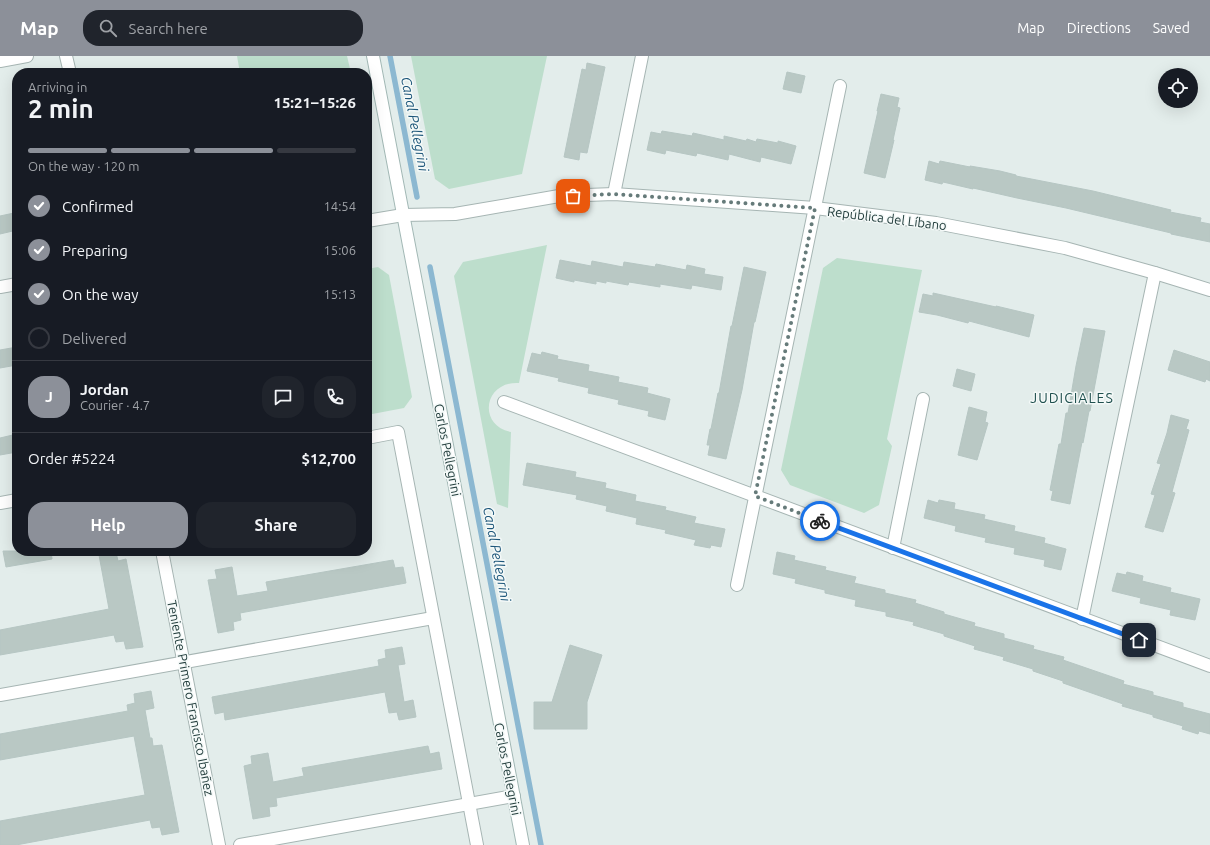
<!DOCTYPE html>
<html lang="en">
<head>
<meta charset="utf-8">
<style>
	body { margin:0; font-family:Ubuntu,sans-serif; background:#20242c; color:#f1f3f6; height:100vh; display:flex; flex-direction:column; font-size:15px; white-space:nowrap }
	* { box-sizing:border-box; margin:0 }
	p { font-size:13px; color:#9ea1a6 }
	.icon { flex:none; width:22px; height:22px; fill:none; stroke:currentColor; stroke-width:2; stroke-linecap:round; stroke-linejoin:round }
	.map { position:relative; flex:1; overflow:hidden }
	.drawer { position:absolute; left:12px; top:12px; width:360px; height:488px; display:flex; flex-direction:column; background:#171b24; border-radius:16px; box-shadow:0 4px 16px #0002 }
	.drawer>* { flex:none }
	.buttons { position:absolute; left:1158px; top:12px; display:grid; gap:8px }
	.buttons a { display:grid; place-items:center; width:40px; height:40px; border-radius:50%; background:#171b24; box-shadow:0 4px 16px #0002; font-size:20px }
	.pin { position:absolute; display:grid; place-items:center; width:34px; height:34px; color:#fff; margin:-17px; border-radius:8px; box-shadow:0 2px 6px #0006 }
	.courier { position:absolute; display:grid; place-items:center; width:40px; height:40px; margin:-20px; border:3px solid #1a73e8; border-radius:50%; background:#fff; color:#222; box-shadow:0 1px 5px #0007 }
	.headline em { font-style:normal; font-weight:700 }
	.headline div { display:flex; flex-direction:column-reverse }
	.headline { display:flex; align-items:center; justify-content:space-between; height:68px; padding:0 16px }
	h1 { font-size:26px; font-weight:700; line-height:30px }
	.bar { display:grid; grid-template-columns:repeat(4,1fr); gap:6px 4px; align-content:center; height:48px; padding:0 16px }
	.bar i { height:5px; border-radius:3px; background:#363941 }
	.bar .on { background:#8c9099 }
	.bar p { grid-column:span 4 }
	.line { display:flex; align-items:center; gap:10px; padding:0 16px; border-top:1px solid #363941 }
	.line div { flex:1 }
	.round { display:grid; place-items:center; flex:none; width:42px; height:42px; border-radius:16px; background:#20242c }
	ol { padding:0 16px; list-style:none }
	li { display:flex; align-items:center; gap:12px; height:44px }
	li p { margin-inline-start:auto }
	li .icon { padding:4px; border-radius:50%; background:#8c9099; color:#fff; stroke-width:4 }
	li:last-child { color:#9ea1a6 }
	li i { width:22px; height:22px; border:2px solid #363941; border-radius:50% }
	.button { display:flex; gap:8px; margin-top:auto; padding:8px 16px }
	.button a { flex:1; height:46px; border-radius:16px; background:#8c9099; color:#fff; font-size:16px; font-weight:700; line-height:46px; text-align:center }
	.button a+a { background:#20242c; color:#f1f3f6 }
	header { display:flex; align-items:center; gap:24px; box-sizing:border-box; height:56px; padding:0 20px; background:#8c9099; color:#fff }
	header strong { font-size:19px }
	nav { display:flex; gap:22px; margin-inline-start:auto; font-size:14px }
	.search { width:280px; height:36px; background:#20242c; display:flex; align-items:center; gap:10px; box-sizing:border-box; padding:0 14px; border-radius:16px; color:#9ea1a6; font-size:15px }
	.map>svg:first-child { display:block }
	.green { fill:#bddecc }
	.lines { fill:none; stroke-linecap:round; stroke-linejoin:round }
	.stream { stroke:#8cb8d1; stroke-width:5.5 }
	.building { fill:#b9c8c4; stroke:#b6c6c3 }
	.minor-casing { stroke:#a6b5b3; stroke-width:14 }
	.tertiary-casing { stroke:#a6b5b3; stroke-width:14 }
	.secondary-casing { stroke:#a2b8b5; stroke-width:14 }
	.minor { stroke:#fff; stroke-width:12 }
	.tertiary { stroke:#fff; stroke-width:12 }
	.secondary { stroke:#fff; stroke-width:12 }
	.done { stroke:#667b7a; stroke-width:4; stroke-dasharray:0 7.2 }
	.route { stroke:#1a73e8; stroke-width:5 }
	.labels { text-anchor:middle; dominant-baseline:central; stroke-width:3; stroke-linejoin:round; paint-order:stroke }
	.street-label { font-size:13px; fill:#233e3d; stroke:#f4f9f8 }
	.water-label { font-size:14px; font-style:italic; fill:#1e577a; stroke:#f4f9f8 }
	.neighbourhood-label { font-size:14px; letter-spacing:1px; fill:#1f504e; stroke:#f4f9f8 }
</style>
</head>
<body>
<header>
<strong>Map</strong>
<div class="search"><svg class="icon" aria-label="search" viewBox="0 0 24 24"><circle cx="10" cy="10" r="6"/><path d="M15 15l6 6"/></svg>Search here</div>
<nav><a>Map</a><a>Directions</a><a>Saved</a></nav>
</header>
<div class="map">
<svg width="1210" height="789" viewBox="0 0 1210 789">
	<rect width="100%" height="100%" fill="#e3edeb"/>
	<g class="green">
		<path d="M237,0H347L351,17H240Z"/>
		<path d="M411,0H547L522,118L449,133L435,123Z"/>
		<path d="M547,189L519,327C484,325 477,369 511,376L508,452L497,448L454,220L463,206Z"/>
		<path d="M837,202L922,214L887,383L892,390L879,449L864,457L790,429L781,414L823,212Z"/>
		<path d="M378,211L389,219L412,341L404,352L367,359V213Z"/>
	</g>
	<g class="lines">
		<g class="stream">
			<path d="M390,0L417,141"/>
			<path d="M430,211L541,789"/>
		</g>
	</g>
	<g class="building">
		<path d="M587,7L605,11L587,97L580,96L579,104L564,101L582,13L586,14Z"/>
		<path d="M787,16L805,20L801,37L783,33Z"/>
		<path d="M881,38L899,42L897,51L900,52L893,84H894L885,122L864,117L878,55H877Z"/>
		<path d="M662,75L692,80L693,77L724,84V80L746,85L747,83L756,86L757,83L778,87V85L796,90L791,108L761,101L760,106L729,98L728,104L697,97L696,100L666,94L665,98L647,94L651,76L661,78Z"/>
		<path d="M929,105L939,108L940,105L970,111V110L1000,115L1016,119V120L1093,135L1171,154L1170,156L1201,162L1200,166L1210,168V186L1171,178V177L1066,152L1017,142L973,132V133L943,126L942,128L925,124Z"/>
		<path d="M14,157L17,174L0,178V160Z"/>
		<path d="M560,204L591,210L592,205L623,211L624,206L655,211L656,208L686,214L687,209L705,213L704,218L723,221L721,234L692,229L691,233L660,228V231L629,226L628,229L606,225V227L596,225V228L574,224V226L556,222Z"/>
		<path d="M744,211L766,216L755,266H754L742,334L726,403L708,399L710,389H707L710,373H711L718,337H719L731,270H732Z"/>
		<path d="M933,237L996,251V250L1034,259L1029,281L969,265L968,267L937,259L919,256L923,238L933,240Z"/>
		<path d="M1084,272L1105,275L1090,355H1089L1083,387L1082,386L1070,448L1051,444L1053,435L1050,434L1059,388H1061L1066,357H1068L1076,310Z"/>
		<path d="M17,291V309L0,312V294Z"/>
		<path d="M1174,294L1210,306V325L1206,323L1205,326L1168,314Z"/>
		<path d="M542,296L558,300L557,303L589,309L588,315L619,321L618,326L648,332L647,337L670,343L665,364L648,360L649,355L618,348L619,344L588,337L589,332L558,325L559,322L527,315L532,297L541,299Z"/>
		<path d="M957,313L975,318L971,335L953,330Z"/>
		<path d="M969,351L987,356L985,366L988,367L977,404L958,399Z"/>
		<path d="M1171,359L1189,364L1186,373L1189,374L1172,436L1175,437L1163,476L1145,471L1155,439L1151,438L1161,408L1157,407L1167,377Z"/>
		<path d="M17,378V396L0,399V382Z"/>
		<path d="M527,407L576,416L575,421L606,427L605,432L636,439L635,445L666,451L665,454L696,461L694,467L725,473L721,491L711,489L710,492L694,489L696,484L665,477L666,474L636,468L637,462L606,455L607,450L576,443L577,439L523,429Z"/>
		<path d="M928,444L938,447L939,444L955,447L954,453L985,459L984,463L1015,470L1014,475L1045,482L1044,487L1066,493L1061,514L1044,510L1045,504L1014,498L1015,492L985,486L986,482L955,475L956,470L924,462Z"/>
		<path d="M3,495H51L52,503L6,511Z"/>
		<path d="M116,496L118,505L126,503L143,591L126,593L124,585L116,586L114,579L0,599V574L109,553L99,499Z"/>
		<path d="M777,496L795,500L794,504L826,511L825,514L856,521L854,527L885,534V537L916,544L915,547L944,556V558L975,567L974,570L1004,578V582L1034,590L1033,593L1064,601L1063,604L1124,625L1123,628L1153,636V639L1183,647V651L1210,658V678L1199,675L1198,678L1182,673L1183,670L1153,661V659L1122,650L1123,648L1063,627V625L1033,615V613L1003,604L1004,601L974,593L975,590L944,580V578L913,569L914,566L886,560V556L855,550L856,544L825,537V534L795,527L796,523L773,518Z"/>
		<path d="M393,504L395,512L403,511L406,527L240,557L241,564L233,566L234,574L218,577L208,524L217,523L215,514L232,511L237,540L268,535L266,526Z"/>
		<path d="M1127,516L1143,520L1142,525L1171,532L1170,536L1200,543L1195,564L1170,559L1171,554L1140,547L1141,542L1112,535L1117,517L1126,519Z"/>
		<path d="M570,589L602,599L587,646V673H534V646H552Z"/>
		<path d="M402,591L405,608L398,609L404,646L413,644L416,661L399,664L397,656L389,657L385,636L225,664L224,656L215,658L212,641L379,610L378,604L386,602L385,594Z"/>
		<path d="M151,635L154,652L145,654L150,682H152L153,690L162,689L179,776L162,779L160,771L152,772L150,764L16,789H0V765L145,739L134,680L0,704V678L128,655L127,649L135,647L134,638Z"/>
		<path d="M428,690L430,698L439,696L442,713L276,742L277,750L269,751L270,760L253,763L244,710L252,708L251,700L268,697L273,726L304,720L302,712Z"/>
	</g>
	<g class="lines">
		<g class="minor-casing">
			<g id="minor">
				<path d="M66,0L70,17"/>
				<path d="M0,5L27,0"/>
				<path d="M614,138L642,0"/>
				<path d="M504,346L1210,610"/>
				<path d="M367,382L398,376L477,789"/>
				<path d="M0,447L17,444"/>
				<path d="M893,492L923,343"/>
				<path d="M162,495L219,789"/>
				<path d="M737,529L840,30"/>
				<path d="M1082,563L1155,217"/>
				<path d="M0,639L433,562"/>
				<path d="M240,789L514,740"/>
			</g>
		</g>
		<g class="tertiary-casing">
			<g id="tertiary">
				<path d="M367,165L403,159L455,158L559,140L614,138L815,152L936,167L1065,192L1155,217L1210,234"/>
				<path d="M0,231L17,228"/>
			</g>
		</g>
		<g class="secondary-casing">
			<path id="secondary" d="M373,0L523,789"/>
		</g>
		<use href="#minor" class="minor"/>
		<use href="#tertiary" class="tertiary"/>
		<use href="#secondary" class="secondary"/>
	</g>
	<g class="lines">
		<path class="done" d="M573,140L614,138L815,152L755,440L820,465"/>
		<path class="route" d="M820,465L1139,584"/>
	</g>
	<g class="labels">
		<g class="street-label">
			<text transform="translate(887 162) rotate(7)">República del Líbano</text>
			<text transform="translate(448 394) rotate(79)">Carlos Pellegrini</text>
			<text transform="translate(191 642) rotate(79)">Teniente Primero Francisco Ibañez</text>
			<text transform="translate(508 713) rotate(79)">Carlos Pellegrini</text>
		</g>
		<g class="water-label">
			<text transform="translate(415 68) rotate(79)">Canal Pellegrini</text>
			<text transform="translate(497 498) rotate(79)">Canal Pellegrini</text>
		</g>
		<g class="neighbourhood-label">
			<text x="1072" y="342">JUDICIALES</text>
		</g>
	</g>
</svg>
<div class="buttons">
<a><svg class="icon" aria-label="locate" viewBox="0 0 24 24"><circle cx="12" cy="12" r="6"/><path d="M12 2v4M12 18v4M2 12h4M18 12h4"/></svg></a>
</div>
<div class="pin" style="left:573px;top:140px;background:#ea580c"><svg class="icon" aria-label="bag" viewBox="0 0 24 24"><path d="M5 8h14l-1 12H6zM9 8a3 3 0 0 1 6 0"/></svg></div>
<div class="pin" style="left:1139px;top:584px;background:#1f2937"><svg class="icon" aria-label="home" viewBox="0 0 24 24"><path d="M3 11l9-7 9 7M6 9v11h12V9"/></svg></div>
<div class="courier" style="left:820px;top:465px"><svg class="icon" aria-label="bike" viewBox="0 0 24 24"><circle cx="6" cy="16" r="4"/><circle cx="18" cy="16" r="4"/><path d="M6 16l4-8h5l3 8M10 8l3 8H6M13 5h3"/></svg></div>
<section class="drawer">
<div class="headline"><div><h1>2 min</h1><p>Arriving in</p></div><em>15:21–15:26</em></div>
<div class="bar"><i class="on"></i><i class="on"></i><i class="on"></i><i></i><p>On the way · 120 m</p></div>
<ol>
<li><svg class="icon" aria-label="check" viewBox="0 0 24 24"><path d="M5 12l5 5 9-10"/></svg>Confirmed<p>14:54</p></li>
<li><svg class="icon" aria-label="check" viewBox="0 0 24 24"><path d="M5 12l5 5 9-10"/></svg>Preparing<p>15:06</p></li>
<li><svg class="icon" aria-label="check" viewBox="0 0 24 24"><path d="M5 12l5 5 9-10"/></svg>On the way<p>15:13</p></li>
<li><i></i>Delivered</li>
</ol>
<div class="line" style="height:72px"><b class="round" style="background:#8c9099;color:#fff">J</b><div><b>Jordan</b><p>Courier · 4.7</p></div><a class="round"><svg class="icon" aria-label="chat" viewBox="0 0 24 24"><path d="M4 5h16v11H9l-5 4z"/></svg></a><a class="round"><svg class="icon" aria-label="phone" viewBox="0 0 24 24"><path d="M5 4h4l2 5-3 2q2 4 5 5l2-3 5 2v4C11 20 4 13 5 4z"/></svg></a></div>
<div class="line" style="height:52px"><div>Order #5224</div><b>$12,700</b></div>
<div class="button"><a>Help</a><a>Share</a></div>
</section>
</div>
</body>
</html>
